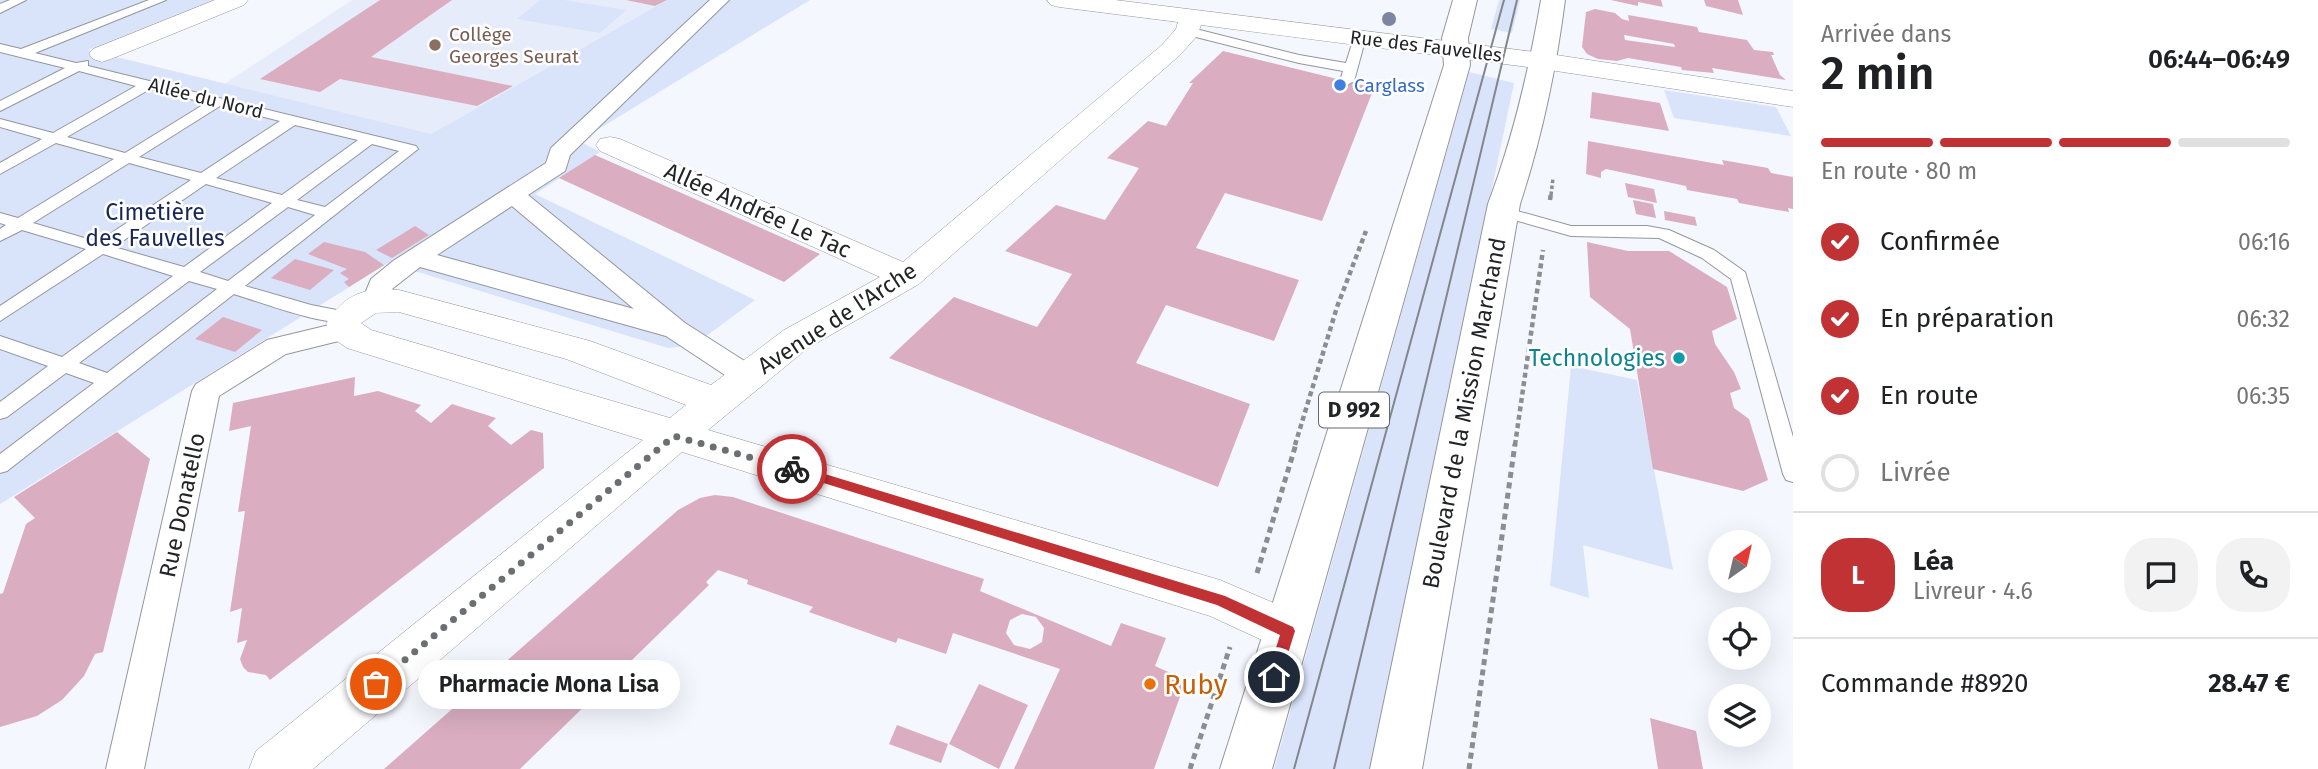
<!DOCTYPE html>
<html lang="fr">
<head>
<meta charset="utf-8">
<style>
	body { margin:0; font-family:"Fira Sans",sans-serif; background:#f2f2f2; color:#202124; height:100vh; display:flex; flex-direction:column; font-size:26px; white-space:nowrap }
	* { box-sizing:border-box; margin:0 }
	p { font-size:23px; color:#757577 }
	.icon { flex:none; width:38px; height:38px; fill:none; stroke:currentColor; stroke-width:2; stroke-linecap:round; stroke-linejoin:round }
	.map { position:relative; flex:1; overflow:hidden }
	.drawer { display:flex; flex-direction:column; background:#fff; width:525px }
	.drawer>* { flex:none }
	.needle { width:46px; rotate:34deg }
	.controls { position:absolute; left:1708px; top:530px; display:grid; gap:14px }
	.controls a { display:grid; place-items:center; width:63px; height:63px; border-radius:50%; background:#fff; box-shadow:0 7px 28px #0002; font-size:35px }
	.pin { position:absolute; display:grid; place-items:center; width:60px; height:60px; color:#fff; margin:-30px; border:4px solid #fff; border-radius:50%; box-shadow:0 2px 7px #0007 }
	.courier { position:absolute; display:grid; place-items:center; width:70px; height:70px; margin:-35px; border:5px solid #c13235; border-radius:50%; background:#fff; color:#222; box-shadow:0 2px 9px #0007 }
	.bubble { position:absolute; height:49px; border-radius:24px; background:#fff; box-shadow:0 7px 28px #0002; font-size:23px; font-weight:600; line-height:49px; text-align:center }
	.head em { font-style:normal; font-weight:600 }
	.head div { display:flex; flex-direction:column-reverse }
	.head { display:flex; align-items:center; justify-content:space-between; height:119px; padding:0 28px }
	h1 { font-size:46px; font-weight:600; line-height:52px }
	.bar { display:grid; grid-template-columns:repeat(4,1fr); gap:10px 7px; align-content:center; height:84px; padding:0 28px }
	.bar i { height:9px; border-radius:5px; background:#e0e0e0 }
	.bar .current { background:#c13235 }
	.bar p { grid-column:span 4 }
	.line { display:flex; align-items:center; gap:18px; padding:0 28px; border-top:2px solid #e0e0e0 }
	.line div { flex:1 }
	.round { display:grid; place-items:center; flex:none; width:74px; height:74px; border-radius:28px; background:#f2f2f2 }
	ol { padding:0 28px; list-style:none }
	li { display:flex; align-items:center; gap:21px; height:77px }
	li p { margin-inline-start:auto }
	li .icon { padding:7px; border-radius:50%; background:#c13235; color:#fff; stroke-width:4 }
	li:last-child { color:#757577 }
	li i { width:38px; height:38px; border:4px solid #e0e0e0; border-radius:50% }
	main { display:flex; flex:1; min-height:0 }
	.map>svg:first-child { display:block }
	.built { fill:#e7ecfa }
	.green { fill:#d9e3fa }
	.building { fill:#daaec0; fill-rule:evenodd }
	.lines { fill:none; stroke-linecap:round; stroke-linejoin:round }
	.service-casing { stroke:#93969b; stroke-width:2 }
	.pedestrian-casing { stroke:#93969b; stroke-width:2 }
	.minor-casing { stroke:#93969b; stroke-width:1 }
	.primary-casing { stroke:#93969b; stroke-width:2 }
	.path-far2 { stroke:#8b8d91; stroke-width:3.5; stroke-dasharray:3.5 2.5; stroke-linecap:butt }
	.path-far1 { stroke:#8b8d91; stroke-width:4.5; stroke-dasharray:5 3.5; stroke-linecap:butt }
	.path { stroke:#8b8d91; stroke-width:5; stroke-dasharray:6 4.5; stroke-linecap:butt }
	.service { fill:#fff; fill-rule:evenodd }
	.pedestrian { fill:#fff; fill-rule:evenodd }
	.minor { fill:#fff; fill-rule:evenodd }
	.primary { fill:#fff; fill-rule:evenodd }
	.tram { stroke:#85868a; stroke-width:2 }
	.tree { fill:#7c85a2 }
	.route { fill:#c13235 }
	.done { stroke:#6c6e72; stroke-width:7; stroke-dasharray:0 12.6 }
	.education-dot { fill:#8d6e63; stroke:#fff; stroke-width:2.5 }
	.shop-dot { fill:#3f7fe0; stroke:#fff; stroke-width:2.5 }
	.culture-dot { fill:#0f9aa8; stroke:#fff; stroke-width:2.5 }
	.food-dot { fill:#e8710a; stroke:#fff; stroke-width:2.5 }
	.labels { text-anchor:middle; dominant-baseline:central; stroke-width:5; stroke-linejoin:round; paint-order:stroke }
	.far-education-label { font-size:19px; fill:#785e54; stroke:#fff; text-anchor:start }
	.far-street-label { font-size:19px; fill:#232426; stroke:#fff }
	.far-shop-label { font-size:19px; fill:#366cbe; stroke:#fff; text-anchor:start }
	.shield { fill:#fff; stroke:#656667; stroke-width:2 }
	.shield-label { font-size:21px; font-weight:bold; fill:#232426 }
	.street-label { font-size:23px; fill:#232426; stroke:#fff }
	.park-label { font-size:23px; fill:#192756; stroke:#fff }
	.culture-label { font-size:23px; fill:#0d838f; stroke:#fff; text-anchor:end }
	.near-food-label { font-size:28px; fill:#c56008; stroke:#fff; text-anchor:start }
</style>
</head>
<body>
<main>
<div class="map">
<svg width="1793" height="769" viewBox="0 0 1793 769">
	<rect width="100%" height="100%" fill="#f5f7fe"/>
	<path class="built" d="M352,0H667L431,134L224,84Z"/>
	<g class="green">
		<path d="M0,0H213L88,50L431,134L667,0H810L579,141L600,152L535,194L755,300L694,345L668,348L388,263L0,504Z"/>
		<path d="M540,0H564L626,10L600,33L517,19Z"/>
		<path d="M1499,0H1520L1512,33L1491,29Z"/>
		<path d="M1469,72L1514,83L1371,769H1274Z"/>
		<path d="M1664,90L1776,107L1791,136L1674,118Z"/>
		<path d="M1571,366L1637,380L1673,570L1583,545L1589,598L1550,586Z"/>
	</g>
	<g class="building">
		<path d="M380,0H452L371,57L513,86L477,106L340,79L320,92L260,79Z"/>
		<path d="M626,0H667L655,6Z"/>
		<path d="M1611,0H1661L1663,7L1638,2V6Z"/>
		<path d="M1704,0H1738L1743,15L1706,6Z"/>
		<path d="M1595,9L1615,13L1622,19L1629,21L1628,15L1697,27L1699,32L1747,40L1754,50L1773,52L1774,55H1771L1780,75L1786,80L1712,68L1714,73L1682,70L1681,67L1628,58L1617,61L1598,59L1587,54L1582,47L1586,12ZM1624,35L1674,44L1675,47L1625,40Z"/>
		<path d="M1223,51L1374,88L1322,221L1225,193L1196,248L1299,280L1274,341L1166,305L1136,363L1250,404L1218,487L889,358L954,297L1037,327L1072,274L1005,251L1056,205L1105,220L1139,168L1107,158L1148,121L1166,126L1193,83H1189Z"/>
		<path d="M1592,92L1660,103L1669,131L1590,118Z"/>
		<path d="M1588,141L1724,165L1722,160L1768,168L1771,173L1793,177V209L1788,208L1789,212L1739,203L1737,199L1687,190L1686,186L1606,169L1601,172V178L1586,174Z"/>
		<path d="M595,155L820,254L784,282L559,178Z"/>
		<path d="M1625,183L1654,189L1657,203L1628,197Z"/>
		<path d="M1633,200L1653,204L1656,218L1636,214Z"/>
		<path d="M1664,211L1695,217L1697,226L1665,220Z"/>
		<path d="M415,226L429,235L392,258L376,250Z"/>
		<path d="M324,242L365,252L384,265L349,287L344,282L349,279L340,273L347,269L308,254Z"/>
		<path d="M1587,242L1628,251H1669L1727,287L1737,319L1712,331L1715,344L1734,372L1741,389L1730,393L1734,408L1749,419L1768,480L1743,491L1653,469L1630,329L1590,297Z"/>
		<path d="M295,259L334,270L310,290L271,278Z"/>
		<path d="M223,317L262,330L235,352L195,339Z"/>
		<path d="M355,377L354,396L378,391L421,405L415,411L431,423L452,404L496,418L488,426L511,445L531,430L543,433L544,468L270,680L266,675L248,672L243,667L240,659L247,640L237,643L242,608L230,612L245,511L238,512L251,426L229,431L233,403Z"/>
		<path d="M117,432L150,459L103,652L95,654L84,676L62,700L37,716L0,727V594L3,593L26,524L35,518L14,497Z"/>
		<path d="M715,495L733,497L984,579L980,591L1111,646L1121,623L1166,638L1155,666L1186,680L1154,769H1014L1060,669L953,633L946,654L898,638L896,643L809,612L813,607L747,584L748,580L718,570L706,582L709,585L520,769H384L678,510L700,498ZM1022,614L1036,617L1044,628L1042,642L1030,649L1014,645L1006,633L1010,620Z"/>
		<path d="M979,684L1028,705L999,769L949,744Z"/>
		<path d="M1650,718L1696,731L1703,769H1658Z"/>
		<path d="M897,725L948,744L941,763L889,744Z"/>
	</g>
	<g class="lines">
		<g class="service-casing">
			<g id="service">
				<path d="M10,0H26L0,13V4Z"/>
				<path d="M149,0H166L35,53L76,63L88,61V66L416,146L418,149L245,286L311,305L352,313L355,317L352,321C328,328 260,302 234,294L7,471L0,473V454L94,383L66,373L7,417L0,419V402L48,366L0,349V336L62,357L173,276L103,254L0,321V306L86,249L22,230L0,241V229L6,225L0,223V213L18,218L114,159L56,143L0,174V163L42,139L0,127V119L53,133L136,86L79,71L0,111V101L65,68L0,52V44L21,49ZM150,89L206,103L125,153L67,137ZM220,106L280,121L201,173L139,157ZM295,125L358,140L282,195L216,178ZM372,144L399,151L325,207L297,200ZM129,163L191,180L98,242L33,223ZM206,184L272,203L184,267L114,247ZM288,207L315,215L228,281L200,272ZM189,281L217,289L107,373L79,363Z"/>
				<path d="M1188,27L1299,55L1346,63L1355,34H1365L1366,37L1354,81L1347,85L1340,81L1343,71L1299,63L1184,34L1182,31Z"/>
				<path d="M1503,207L1571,226H1647L1669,230L1714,250L1745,272L1793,437V482L1786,480L1783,474L1731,279L1702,258L1659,238L1571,236L1497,215L1495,212L1497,209Z"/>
			</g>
		</g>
		<g class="pedestrian-casing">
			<g id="pedestrian">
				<path d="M710,0H729L570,155L565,171L528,195L685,323L757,369L761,376L757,383L747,386L737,383L666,336L420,267L392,289L384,307L375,310L366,307L362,301L371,279L393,261L546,163L551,148ZM512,206L634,309L437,255Z"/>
				<path d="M346,321L355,323L359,330L355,337L286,354L219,396L144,769H106L192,391L196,384L267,340Z"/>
			</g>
		</g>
		<g class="minor-casing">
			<g id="minor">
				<path d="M215,0H248L244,5L111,59L102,62L93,59L89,54L93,49Z"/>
				<path d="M1047,0H1115L1543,53L1793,91V107L1543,69L1201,25L1197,36L1180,55L919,284L808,348L708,430L1220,580L1304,616L1311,631L1304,646L1288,652L1210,616L682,452L313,769H249L256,751L643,440L347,348L334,339L326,324C344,294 365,287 399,290L590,341L711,385L784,330L880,277L600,151L596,145L600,139L610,137L620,139L903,262L1162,45L1176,29L1178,22L1059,7L1051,5ZM399,312L566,359L686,405L670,418L371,330L361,323L376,313Z"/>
			</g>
		</g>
		<g class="primary-casing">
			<g id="primary">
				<path d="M1453,0H1477L1468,38L1470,65L1272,769H1220L1444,65L1442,38Z"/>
				<path d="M1541,0H1565C1556,70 1542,137 1520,204L1422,769H1370L1488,204C1513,138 1529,70 1541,0Z"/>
			</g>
		</g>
		<path class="path-far2" d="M1551,195L1553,178"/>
		<g class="path-far1">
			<path d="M1550,200L1551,193"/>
			<path d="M1295,445L1337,307L1366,231"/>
			<path d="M1515,445L1543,250"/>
		</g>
		<g class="path">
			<path d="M1257,573L1296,444"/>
			<path d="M1190,769L1230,647"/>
			<path d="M1469,769L1515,444"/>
		</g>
		<use href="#service" class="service"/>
		<use href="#pedestrian" class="pedestrian"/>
		<use href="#minor" class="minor"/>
		<use href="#primary" class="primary"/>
		<g class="tram">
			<path d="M1294,769L1504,0"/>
			<path d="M1334,769L1517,0"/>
		</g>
	</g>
	<circle class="tree" cx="1389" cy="19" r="7"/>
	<path class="route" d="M792,464L1225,596L1293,627L1295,631L1279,682H1269L1267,677L1280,635L1217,605L788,472V465Z"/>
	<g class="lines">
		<path class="done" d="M376,684L674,436L792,469"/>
	</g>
	<circle class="education-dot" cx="435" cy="45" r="7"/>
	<circle class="shop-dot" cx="1340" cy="85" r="7"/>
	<circle class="culture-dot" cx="1679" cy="358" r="7"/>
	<circle class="food-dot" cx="1150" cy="684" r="7"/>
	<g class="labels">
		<g class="far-education-label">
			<text x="449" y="34">Collège<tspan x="449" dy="22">Georges Seurat</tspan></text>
		</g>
		<g class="far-street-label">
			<text transform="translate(1426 46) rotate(7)">Rue des Fauvelles</text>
			<text transform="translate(206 98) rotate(14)">Allée du Nord</text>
		</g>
		<g class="far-shop-label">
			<text x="1354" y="85">Carglass</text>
		</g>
		<rect class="shield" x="1319" y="392.5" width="70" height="35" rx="5"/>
		<g class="shield-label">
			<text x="1354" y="410">D 992</text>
		</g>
		<g class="street-label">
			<text transform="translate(758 210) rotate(24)">Allée Andrée Le Tac</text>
			<text transform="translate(837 318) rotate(-33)">Avenue de l'Arche</text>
			<text transform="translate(1464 413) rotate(-79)">Boulevard de la Mission Marchand</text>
			<text transform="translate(182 505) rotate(-78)">Rue Donatello</text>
		</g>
		<g class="park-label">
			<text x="155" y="212">Cimetière<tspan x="155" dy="26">des Fauvelles</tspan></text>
		</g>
		<g class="culture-label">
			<text x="1665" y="358">Technologies</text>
		</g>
		<g class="near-food-label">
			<text x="1164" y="684">Ruby</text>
		</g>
	</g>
</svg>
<div class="controls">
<a><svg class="needle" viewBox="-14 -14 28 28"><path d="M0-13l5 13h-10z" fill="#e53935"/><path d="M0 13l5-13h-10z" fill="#757577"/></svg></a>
<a><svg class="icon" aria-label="locate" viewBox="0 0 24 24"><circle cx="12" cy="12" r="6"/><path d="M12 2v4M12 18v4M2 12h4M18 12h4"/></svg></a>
<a><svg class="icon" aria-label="layers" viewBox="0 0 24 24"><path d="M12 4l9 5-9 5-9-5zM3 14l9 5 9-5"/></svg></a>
</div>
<div class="pin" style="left:376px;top:684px;background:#ea580c"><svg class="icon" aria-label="bag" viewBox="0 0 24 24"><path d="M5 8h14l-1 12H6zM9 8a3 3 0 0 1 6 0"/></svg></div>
<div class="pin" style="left:1274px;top:677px;background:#1f2937"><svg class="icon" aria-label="home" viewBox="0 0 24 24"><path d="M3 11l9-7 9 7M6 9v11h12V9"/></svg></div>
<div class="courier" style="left:792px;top:469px"><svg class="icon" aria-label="bike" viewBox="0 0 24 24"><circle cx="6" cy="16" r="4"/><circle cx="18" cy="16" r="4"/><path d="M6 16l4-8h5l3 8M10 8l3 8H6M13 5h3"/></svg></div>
<div class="bubble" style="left:418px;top:660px;width:262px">Pharmacie Mona Lisa</div>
</div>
<section class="drawer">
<div class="head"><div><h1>2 min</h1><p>Arrivée dans</p></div><em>06:44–06:49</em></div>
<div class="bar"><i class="current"></i><i class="current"></i><i class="current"></i><i></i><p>En route · 80 m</p></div>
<ol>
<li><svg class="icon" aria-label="check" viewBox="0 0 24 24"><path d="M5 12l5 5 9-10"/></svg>Confirmée<p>06:16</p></li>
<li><svg class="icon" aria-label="check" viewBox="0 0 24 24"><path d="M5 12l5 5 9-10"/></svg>En préparation<p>06:32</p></li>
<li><svg class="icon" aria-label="check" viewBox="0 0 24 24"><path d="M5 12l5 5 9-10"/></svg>En route<p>06:35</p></li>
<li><i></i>Livrée</li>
</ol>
<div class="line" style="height:126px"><b class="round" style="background:#c13235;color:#fff">L</b><div><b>Léa</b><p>Livreur · 4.6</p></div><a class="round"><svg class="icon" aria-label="chat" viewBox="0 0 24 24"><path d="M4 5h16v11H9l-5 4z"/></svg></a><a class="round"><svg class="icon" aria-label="phone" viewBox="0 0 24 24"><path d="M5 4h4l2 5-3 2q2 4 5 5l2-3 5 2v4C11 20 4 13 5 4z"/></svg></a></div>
<div class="line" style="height:91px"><div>Commande #8920</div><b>28.47 €</b></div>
</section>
</main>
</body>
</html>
